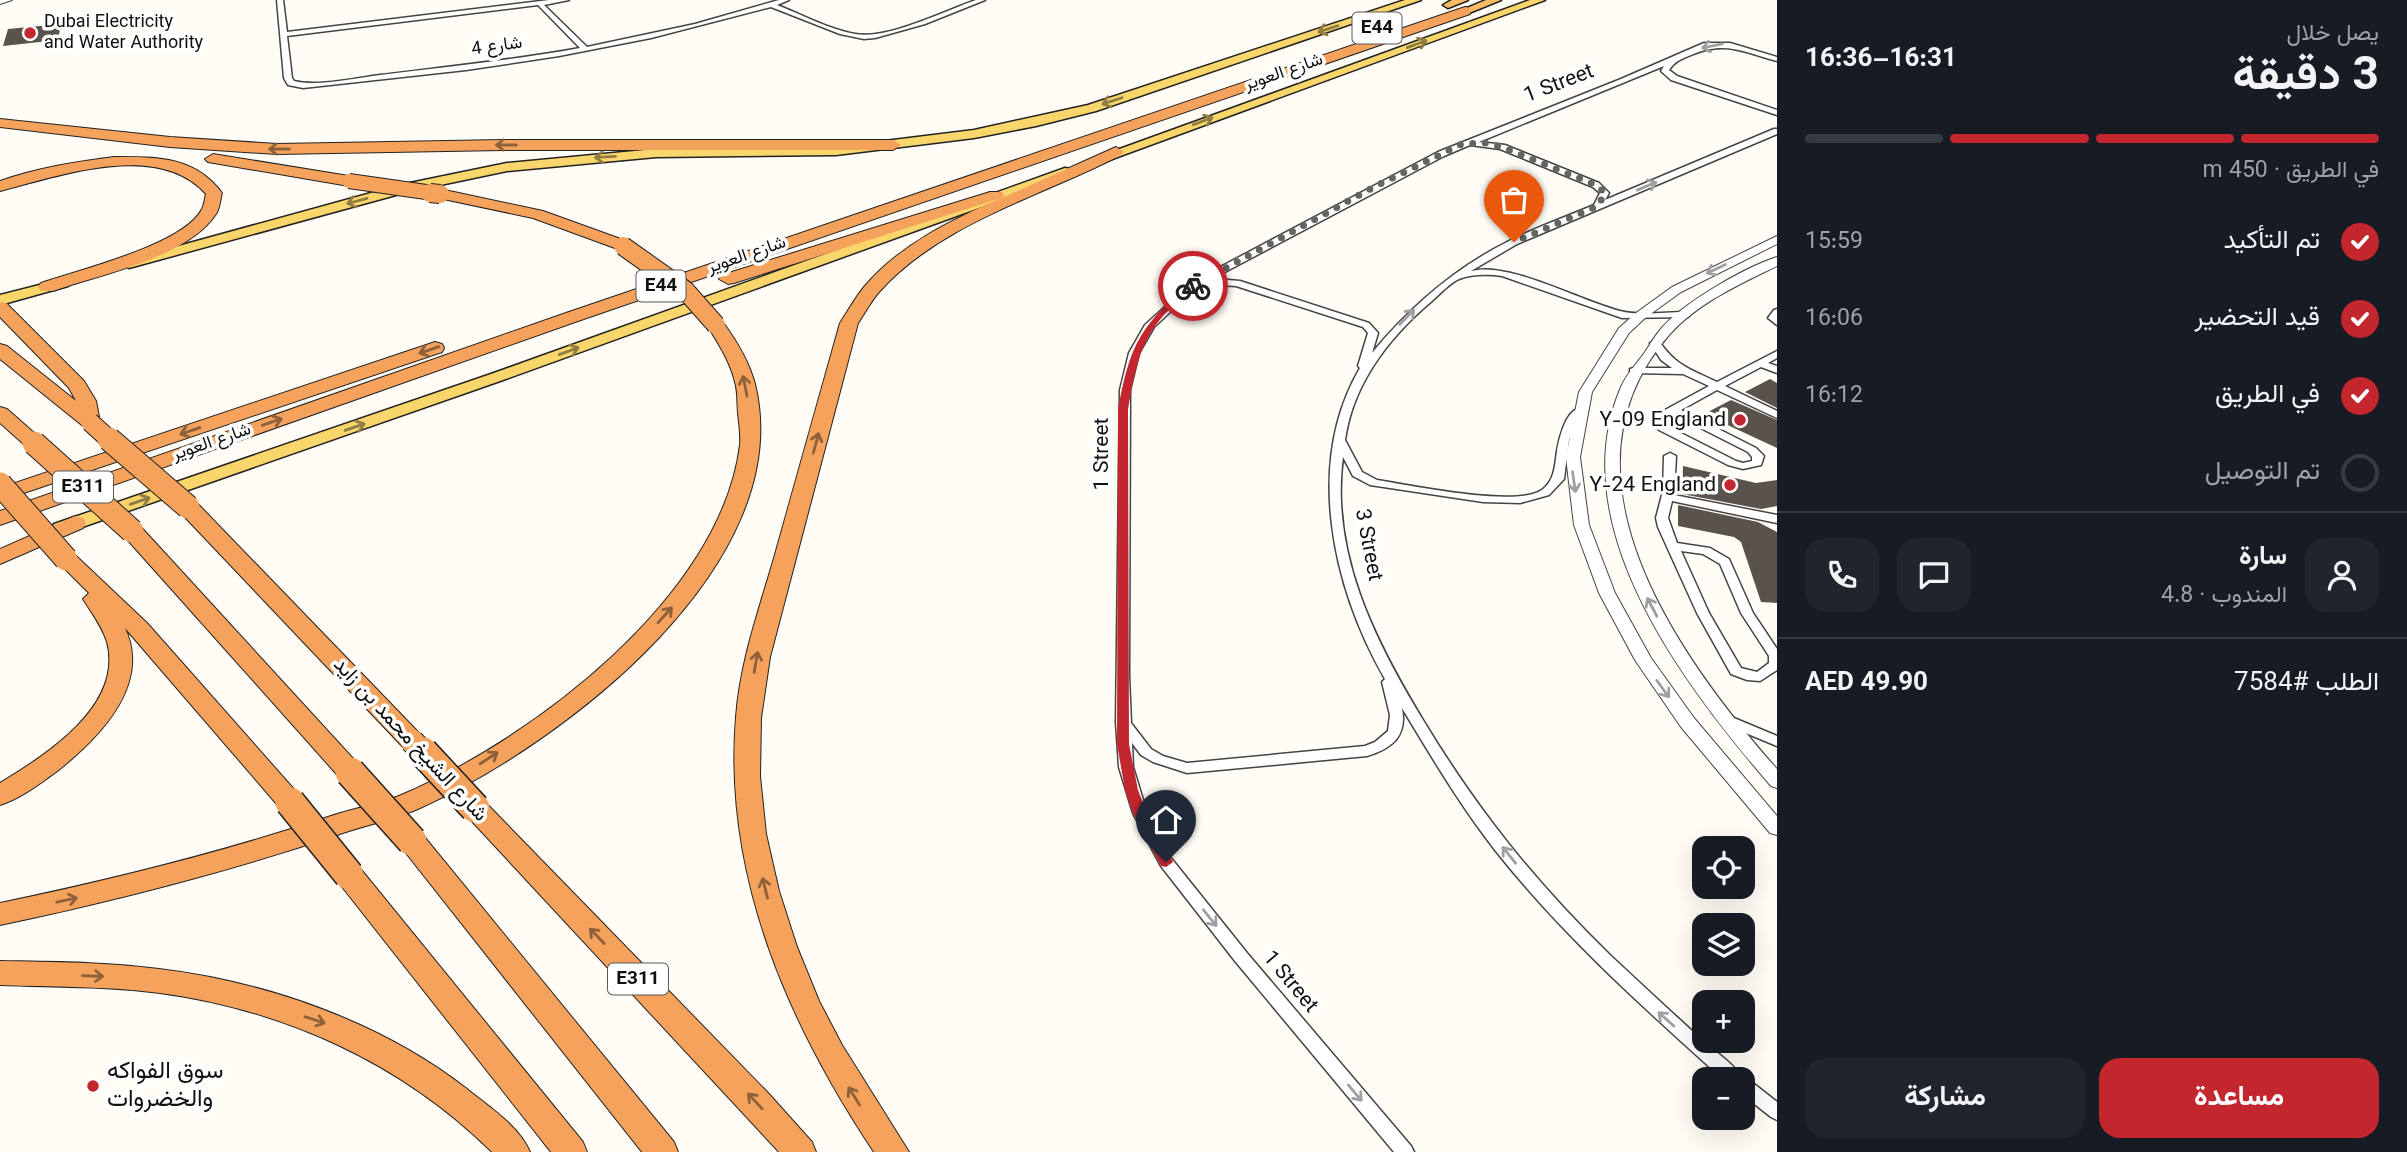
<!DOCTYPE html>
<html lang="ar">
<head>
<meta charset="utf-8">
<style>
	body { margin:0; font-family:Georgia,Vazirmatn,serif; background:#20242c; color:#f1f3f6; direction:rtl; height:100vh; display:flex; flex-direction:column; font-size:26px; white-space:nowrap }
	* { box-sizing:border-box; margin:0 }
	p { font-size:23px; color:#9ea1a6 }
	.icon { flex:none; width:38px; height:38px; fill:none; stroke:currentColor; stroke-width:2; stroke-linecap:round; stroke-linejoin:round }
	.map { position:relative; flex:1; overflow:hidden; direction:ltr }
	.details { display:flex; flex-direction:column; background:#171b24; width:630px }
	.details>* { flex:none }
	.controls { position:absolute; left:1692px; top:836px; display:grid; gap:14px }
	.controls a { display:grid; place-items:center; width:63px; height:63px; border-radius:14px; background:#171b24; box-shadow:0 7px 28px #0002; font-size:35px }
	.pin { position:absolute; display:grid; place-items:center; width:60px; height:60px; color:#fff; margin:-72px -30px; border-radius:50% 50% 50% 0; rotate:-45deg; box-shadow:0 0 7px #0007 }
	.pin .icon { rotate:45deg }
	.courier { position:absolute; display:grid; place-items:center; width:70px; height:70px; margin:-35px; border:5px solid #c4262e; border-radius:50%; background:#fff; color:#222; box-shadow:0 2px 9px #0007 }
	.overview em { font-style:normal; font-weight:700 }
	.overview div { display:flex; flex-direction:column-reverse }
	.overview { display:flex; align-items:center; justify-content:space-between; height:119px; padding:0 28px }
	h1 { font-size:46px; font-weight:700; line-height:52px }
	.bar { display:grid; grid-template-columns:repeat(4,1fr); gap:10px 7px; align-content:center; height:84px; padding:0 28px }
	.bar i { height:9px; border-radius:5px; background:#363941 }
	.bar .selected { background:#c4262e }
	.bar p { grid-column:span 4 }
	.line { display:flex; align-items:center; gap:18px; padding:0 28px; border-top:2px solid #363941 }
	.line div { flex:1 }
	.round { display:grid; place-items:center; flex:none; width:74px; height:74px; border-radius:21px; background:#20242c }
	ol { padding:0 28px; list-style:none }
	li { display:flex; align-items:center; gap:21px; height:77px }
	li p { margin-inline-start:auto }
	li .icon { padding:7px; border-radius:50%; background:#c4262e; color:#fff; stroke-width:4 }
	li:last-child { color:#9ea1a6 }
	li i { width:38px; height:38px; border:4px solid #363941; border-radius:50% }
	.cta { display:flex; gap:14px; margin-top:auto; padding:14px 28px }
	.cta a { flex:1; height:80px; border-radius:21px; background:#c4262e; color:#fff; font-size:28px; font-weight:700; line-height:80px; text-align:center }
	.cta a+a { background:#20242c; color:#f1f3f6 }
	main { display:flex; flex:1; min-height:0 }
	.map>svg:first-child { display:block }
	.building { fill:#5a524d }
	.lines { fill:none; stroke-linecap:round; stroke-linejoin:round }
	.minor-casing { stroke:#444; stroke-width:3 }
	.tertiary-casing { stroke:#444; stroke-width:2 }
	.primary-casing { stroke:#222; stroke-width:3 }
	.trunk-casing { stroke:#222; stroke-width:3 }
	.motorway-casing { stroke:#222; stroke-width:2 }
	.minor { fill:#fff; fill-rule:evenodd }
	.tertiary { fill:#fff; fill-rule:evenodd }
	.primary { fill:#f9d66b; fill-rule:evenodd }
	.trunk { fill:#f7bc64; fill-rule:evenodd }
	.motorway { fill:#f5a25d; fill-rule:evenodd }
	.motorway-bridge-far3-casing { stroke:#222; stroke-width:16; stroke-linecap:butt }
	.motorway-bridge-far2-casing { stroke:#222; stroke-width:20; stroke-linecap:butt }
	.motorway-bridge-far1-casing { stroke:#222; stroke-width:25; stroke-linecap:butt }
	.motorway-bridge-casing { stroke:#222; stroke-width:32; stroke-linecap:butt }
	.motorway-bridge-far3 { stroke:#f5a25d; stroke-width:14 }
	.motorway-bridge-far2 { stroke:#f5a25d; stroke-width:18 }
	.motorway-bridge-far1 { stroke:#f5a25d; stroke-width:23 }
	.motorway-bridge { stroke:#f5a25d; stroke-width:29 }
	.oneway { stroke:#917d42 }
	.oneway2 { stroke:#a0a0a0 }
	.oneway3 { stroke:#8e613b }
	.route { fill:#c4262e }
	.done { stroke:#646461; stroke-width:7; stroke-dasharray:0 12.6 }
	.poi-dot { fill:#c4262e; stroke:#fff; stroke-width:2.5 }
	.labels { text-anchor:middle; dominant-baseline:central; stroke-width:7; stroke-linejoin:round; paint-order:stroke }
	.far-poi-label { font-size:18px; fill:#111; stroke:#fff; text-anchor:start }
	.far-street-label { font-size:18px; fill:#111; stroke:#fff }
	.shield { fill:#fff; stroke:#585858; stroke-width:2 }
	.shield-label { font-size:19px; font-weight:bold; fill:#111 }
	.street-label { font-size:21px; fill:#111; stroke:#fff }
	.poi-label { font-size:21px; fill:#111; stroke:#fff; text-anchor:end }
	.near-poi-label { font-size:24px; fill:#111; stroke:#fff; text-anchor:start }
</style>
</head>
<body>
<main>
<section class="details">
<div class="overview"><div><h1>3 دقيقة</h1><p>يصل خلال</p></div><em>16:31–16:36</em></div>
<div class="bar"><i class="selected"></i><i class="selected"></i><i class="selected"></i><i></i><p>في الطريق · 450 m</p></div>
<ol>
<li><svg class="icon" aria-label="check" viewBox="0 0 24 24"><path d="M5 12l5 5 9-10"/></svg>تم التأكيد<p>15:59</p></li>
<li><svg class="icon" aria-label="check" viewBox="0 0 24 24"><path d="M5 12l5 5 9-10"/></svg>قيد التحضير<p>16:06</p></li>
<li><svg class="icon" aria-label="check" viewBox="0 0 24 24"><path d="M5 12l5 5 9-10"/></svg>في الطريق<p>16:12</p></li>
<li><i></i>تم التوصيل</li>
</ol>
<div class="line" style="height:126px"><a class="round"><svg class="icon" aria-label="person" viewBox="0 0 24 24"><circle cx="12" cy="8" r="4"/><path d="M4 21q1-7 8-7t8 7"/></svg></a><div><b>سارة</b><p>المندوب · 4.8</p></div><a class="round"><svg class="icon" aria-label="chat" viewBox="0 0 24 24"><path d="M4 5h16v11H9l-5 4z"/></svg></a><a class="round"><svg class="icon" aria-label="phone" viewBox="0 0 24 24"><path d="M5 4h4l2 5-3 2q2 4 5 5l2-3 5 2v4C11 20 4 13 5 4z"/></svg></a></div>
<div class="line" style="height:91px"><div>الطلب #7584</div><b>AED 49.90</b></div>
<div class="cta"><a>مساعدة</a><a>مشاركة</a></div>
</section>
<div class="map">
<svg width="1777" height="1152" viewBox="0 0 1777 1152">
	<rect width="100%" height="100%" fill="#fffdf5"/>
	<g class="building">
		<path d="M61,24L58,40L3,46L8,29Z"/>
		<path d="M1770,379L1777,383V408L1745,392Z"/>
		<path d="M1731,400L1777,420V448L1704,414Z"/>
		<path d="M1683,466L1756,483L1777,480V506L1761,509L1682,494Z"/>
		<path d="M1678,505L1758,522L1777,532V603L1761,602L1741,542L1734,537L1678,526Z"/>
	</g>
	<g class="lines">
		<g class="minor-casing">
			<g id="minor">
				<path d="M277,0H283L287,32L549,0H569L544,5L587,47L695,24L779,0H789L777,5C803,15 828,29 855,34C887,40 944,11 976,0H985L925,24L875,38L864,39L840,34L771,7L651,38L559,56L466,70L303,88L288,85L284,78ZM538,5L580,48C514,60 447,67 380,75C355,78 318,87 294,81L292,78L287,36Z"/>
				<path d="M1704,43H1730L1777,57V61C1743,52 1725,40 1691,55C1681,59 1675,61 1669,70L1677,76L1777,110V115L1671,80L1661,71L1664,66L1479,142L1505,145L1599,183L1609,193L1605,200L1774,129H1777V134L1517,244L1471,271C1509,261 1580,301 1620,311C1638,316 1666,312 1685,312L1690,315L1688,317L1622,318L1502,276C1488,274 1472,274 1459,279C1450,283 1441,293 1433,300C1390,336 1353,383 1345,440L1362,472L1377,480C1410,485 1516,508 1542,490C1555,480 1555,465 1557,451C1559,439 1565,414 1577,409L1581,410L1582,412L1569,440L1564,479L1549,495L1520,503L1483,502L1370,485L1353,476L1343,457C1330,553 1375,641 1423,720C1478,811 1535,882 1611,956C1641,984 1670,1011 1701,1039C1714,1051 1733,1063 1743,1078L1749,1080L1777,1102V1120L1771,1117L1743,1095V1080H1724C1644,1008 1562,935 1495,850C1460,805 1431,756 1402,708C1407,736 1393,748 1367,756L1187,773L1153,762L1141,755L1132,743L1133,767L1147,813L1171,858L1247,953L1411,1146L1414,1152H1394L1235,961L1161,866L1133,813L1119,767L1116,722L1120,390L1129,353L1145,325L1192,282L1438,152L1621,79ZM1470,145L1500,149L1593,187L1600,193L1594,205C1566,217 1537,227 1509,241C1455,268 1411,306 1372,353L1378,333L1369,323L1240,281L1216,279L1206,282L1444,156ZM1217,285L1236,286L1363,327L1368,333L1358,366L1360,368C1304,464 1333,588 1385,679L1382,682L1390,715L1388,731L1375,742L1365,746L1187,763L1163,756L1151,749L1131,723L1129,676L1130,390L1139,353L1154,327L1198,286L1203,289Z"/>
				<path d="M1777,309V325L1768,318L1774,310Z"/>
				<path d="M1655,340L1659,341C1676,366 1690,369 1717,382L1777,351V358L1768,363L1777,366V373L1761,367L1725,386L1777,411V418L1717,390L1681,410L1756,448L1764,456L1761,465L1743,469L1728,465L1659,430L1651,420L1654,416L1709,386L1683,374L1630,373V369L1634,368H1672L1661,360L1650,343ZM1673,414L1748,452L1752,457V461L1743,463L1736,461L1667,426L1662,420Z"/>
				<path d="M1670,453L1676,456L1674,495L1777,515V523L1672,501L1668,518L1677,543L1710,548L1729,559L1753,613L1777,649V670L1760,681L1747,680L1731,674L1697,613L1658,527L1656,518L1663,491L1664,456ZM1681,551L1703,554L1720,564L1741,613L1769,656V663L1757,672L1741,668L1709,613Z"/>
				<path d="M1729,716L1777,736V746L1724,724L1722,721L1724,718Z"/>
			</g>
		</g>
		<g class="tertiary-casing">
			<g id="tertiary">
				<path d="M0,0H12L0,4Z"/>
				<path d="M1777,236V244L1681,292L1645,318L1629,333L1592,392L1580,457L1589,525L1615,593L1651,658L1694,718L1777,816V835L1770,833L1681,727L1635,660L1599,593L1574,525L1566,457L1579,392L1619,328L1636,313L1672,287Z"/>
				<path d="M1777,257V266C1740,284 1698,303 1670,334C1546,474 1679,658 1777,769V788L1771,786C1685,686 1561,526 1621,387C1626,375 1637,363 1645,352C1650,345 1654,337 1660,330C1681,304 1745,267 1777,257Z"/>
			</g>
		</g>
		<g class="primary-casing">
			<g id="primary">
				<path d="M1405,0H1421L1096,111L1036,126L974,138L836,155L656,157L507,171L407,192L129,268L122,264L124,261L400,185L507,163L656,149L836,147L974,130L1088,105Z"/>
				<path d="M1530,0H1545L1104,162L1099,163L1092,159Z"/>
				<path d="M1065,168L1070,169V175L503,380L68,532L61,534L52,528L54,524L491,374Z"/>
				<path d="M63,279L70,283L68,286L0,305V295Z"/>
			</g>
		</g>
		<g class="trunk-casing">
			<g id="trunk">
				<path d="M1452,0H1468L1448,8L1443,5Z"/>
				<path d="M1486,0H1501L1469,13L1460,11Z"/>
			</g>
		</g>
		<g class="motorway-casing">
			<g id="motorway">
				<path d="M1465,7L1470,8V14L578,321L0,525V511L566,313Z"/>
				<path d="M0,119L170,137L277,144L503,140H893L901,145L893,150H503L277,154L170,147L0,127Z"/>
				<path d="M1116,147L1124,152L1121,155C1040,197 942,222 879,292C871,301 865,313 858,323L770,657L761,718L760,776L766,834L779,891L797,947L819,1001L842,1045L909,1152H874C788,1023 723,875 736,717C740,662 759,610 774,558C796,479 818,401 840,323C848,311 855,298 864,287C899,245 952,220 1001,198L734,283L728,284L719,279L722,275L990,192H1002L1004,195L1002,198Z"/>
				<path d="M213,154L349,176L357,181L349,186L208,162L205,159Z"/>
				<path d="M114,157C156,157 195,156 222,193C220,200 220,208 216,214C187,258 101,274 53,291H41L38,287L41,283C78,270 184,245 202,209C204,205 205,198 206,194C158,140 59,176 0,191V181C37,168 75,162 114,157Z"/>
				<path d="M440,189L543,211L629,242L631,246L623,251L533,218L434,197L432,194Z"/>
				<path d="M0,302L6,303L84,381L96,401L100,422L97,426H83L0,359V344L7,346L76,401L69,388L0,317Z"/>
				<path d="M716,320L722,321C736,340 749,361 755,384C799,564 562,744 420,808C394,820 364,825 337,835C227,872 114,901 0,925V903C111,880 220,853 328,817C351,809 376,805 399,796C532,740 721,597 740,445C741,434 739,424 738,413C737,402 738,392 735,382C730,361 718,343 707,325Z"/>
				<path d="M435,342L442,344L444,348L442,352L0,501V488Z"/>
				<path d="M0,407L7,409L41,439L44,443L41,447H27L0,423Z"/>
				<path d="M188,501L196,502L421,735L425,741L421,747L412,750L403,747L180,512L177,507L180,502Z"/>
				<path d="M75,516L83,518L86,523L83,528L0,564V549Z"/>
				<path d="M132,524L140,526L359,765L363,772L359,779L350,781L341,779L124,536L121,531L124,526Z"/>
				<path d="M66,552L74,554L147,623L299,795L303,802L299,809L290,812L281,809L125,628C152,686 98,739 56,772C39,784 20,799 0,805V783C46,755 124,706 107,642C102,626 92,613 83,599L89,593L55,559L58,554Z"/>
				<path d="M475,798L484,801L769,1094L812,1142L816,1152H779L466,815L462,808L466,801Z"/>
				<path d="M412,831L422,834L674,1142L678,1152H642L402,848L398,841L402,834Z"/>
				<path d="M349,864L359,867L583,1142L587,1152H551L339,883L335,875L339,867Z"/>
				<path d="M0,961C53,962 106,962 159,969C267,982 381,1022 467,1089C489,1107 519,1126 530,1152H492C402,1063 285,1010 160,993C107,986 53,987 0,985Z"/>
			</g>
		</g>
		<use href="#minor" class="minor"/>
		<use href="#tertiary" class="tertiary"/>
		<use href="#primary" class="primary"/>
		<use href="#trunk" class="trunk"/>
		<use href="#motorway" class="motorway"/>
		<g class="motorway-bridge-far3-casing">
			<path id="motorway-bridge-far3" d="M349,181L440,194"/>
		</g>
		<g class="motorway-bridge-far2-casing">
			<g id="motorway-bridge-far2">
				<path d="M430,193L440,194"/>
				<path d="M623,246L685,290L716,325"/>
				<path d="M90,422L111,441"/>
			</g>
		</g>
		<g class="motorway-bridge-far1-casing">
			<g id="motorway-bridge-far1">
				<path d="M109,439L188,507"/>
				<path d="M34,443L132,531"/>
				<path d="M0,484L66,559"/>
				<path d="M412,741L424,754"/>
			</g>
		</g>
		<g class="motorway-bridge-casing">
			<g id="motorway-bridge">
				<path d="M423,752L475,808"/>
				<path d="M350,772L412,841"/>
				<path d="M290,802L349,875"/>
			</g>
		</g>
		<use href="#motorway-bridge-far3" class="motorway-bridge-far3"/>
		<use href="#motorway-bridge-far2" class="motorway-bridge-far2"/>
		<use href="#motorway-bridge-far1" class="motorway-bridge-far1"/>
		<use href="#motorway-bridge" class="motorway-bridge"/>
	</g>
	<defs><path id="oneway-shaft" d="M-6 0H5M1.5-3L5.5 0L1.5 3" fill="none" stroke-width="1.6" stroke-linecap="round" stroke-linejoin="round" transform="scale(1.75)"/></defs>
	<g class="oneway">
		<use href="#oneway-shaft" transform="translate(1328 29) rotate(162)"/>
		<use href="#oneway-shaft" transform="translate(1417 44) rotate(-20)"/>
		<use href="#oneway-shaft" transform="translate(1112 101) rotate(162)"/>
		<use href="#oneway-shaft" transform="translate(1203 121) rotate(-20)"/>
		<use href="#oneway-shaft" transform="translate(605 157) rotate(177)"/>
		<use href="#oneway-shaft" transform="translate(357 201) rotate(165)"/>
		<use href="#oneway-shaft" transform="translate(569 351) rotate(-20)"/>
		<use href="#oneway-shaft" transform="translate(355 427) rotate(-19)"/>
		<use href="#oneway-shaft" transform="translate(140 501) rotate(-19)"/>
	</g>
	<g class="oneway2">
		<use href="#oneway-shaft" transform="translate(1712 46) rotate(169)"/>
		<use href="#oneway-shaft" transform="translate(1647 186) rotate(-23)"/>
		<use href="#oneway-shaft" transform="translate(1716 269) rotate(154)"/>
		<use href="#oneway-shaft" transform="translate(1407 317) rotate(-46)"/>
		<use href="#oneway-shaft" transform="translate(1574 482) rotate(82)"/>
		<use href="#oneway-shaft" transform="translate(1652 607) rotate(-118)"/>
		<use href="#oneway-shaft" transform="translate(1663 689) rotate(54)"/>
		<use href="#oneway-shaft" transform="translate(1509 855) rotate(-129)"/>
		<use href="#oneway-shaft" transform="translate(1210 918) rotate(51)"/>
		<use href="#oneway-shaft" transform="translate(1666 1019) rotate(-138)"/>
		<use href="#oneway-shaft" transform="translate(1355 1093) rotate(50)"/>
	</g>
	<g class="oneway3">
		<use href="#oneway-shaft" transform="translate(506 145) rotate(180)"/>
		<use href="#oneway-shaft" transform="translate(279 149) rotate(-180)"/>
		<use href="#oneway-shaft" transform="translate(429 350) rotate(161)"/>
		<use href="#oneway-shaft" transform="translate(745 386) rotate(-101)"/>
		<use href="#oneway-shaft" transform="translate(272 422) rotate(-19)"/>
		<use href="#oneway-shaft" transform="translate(190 431) rotate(161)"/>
		<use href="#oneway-shaft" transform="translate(816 443) rotate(-75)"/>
		<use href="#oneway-shaft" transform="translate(665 615) rotate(-48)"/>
		<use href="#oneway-shaft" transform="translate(756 662) rotate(-80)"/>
		<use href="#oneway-shaft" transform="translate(489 758) rotate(-33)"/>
		<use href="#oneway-shaft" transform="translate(765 888) rotate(-104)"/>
		<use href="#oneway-shaft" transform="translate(67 900) rotate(-12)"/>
		<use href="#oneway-shaft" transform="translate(597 936) rotate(-134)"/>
		<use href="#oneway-shaft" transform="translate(93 976) rotate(2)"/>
		<use href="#oneway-shaft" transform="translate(315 1020) rotate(18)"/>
		<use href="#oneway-shaft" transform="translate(854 1096) rotate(-122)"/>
		<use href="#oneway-shaft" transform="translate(755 1101) rotate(-133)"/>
	</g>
	<path class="route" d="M1189,284L1197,286C1187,297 1174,304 1164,315C1139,342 1134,375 1128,410L1129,744L1138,790L1147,813L1173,862L1166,867L1161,866L1133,813L1125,790L1117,744L1118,410C1130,346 1139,327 1189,284Z"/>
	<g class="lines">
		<path class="done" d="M1193,286L1374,187L1462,144L1485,143L1502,147L1596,185L1605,193L1598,206L1514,242"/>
	</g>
	<g class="poi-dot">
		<circle cx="30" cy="33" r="7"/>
		<circle cx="1740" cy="420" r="7"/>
		<circle cx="1730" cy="485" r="7"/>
		<circle cx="93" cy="1086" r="7"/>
	</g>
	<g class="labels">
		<g class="far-poi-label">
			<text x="44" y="23">Dubai Electricity<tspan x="44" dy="21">and Water Authority</tspan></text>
		</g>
		<g class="far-street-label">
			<text transform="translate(497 47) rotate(-8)">شارع 4</text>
			<text transform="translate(1284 73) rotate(-19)">شارع العوير</text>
			<text transform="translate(747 256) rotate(-19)">شارع العوير</text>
			<text transform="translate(212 443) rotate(-19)">شارع العوير</text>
		</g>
		<g class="shield">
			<rect x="1352.5" y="12.5" width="49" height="31" rx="5"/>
			<rect x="636.5" y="270.5" width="49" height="31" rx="5"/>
			<rect x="53" y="471.5" width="60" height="31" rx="5"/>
			<rect x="608" y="963.5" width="60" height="31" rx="5"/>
		</g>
		<g class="shield-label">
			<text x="1377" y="28">E44</text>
			<text x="661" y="286">E44</text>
			<text x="83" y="487">E311</text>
			<text x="638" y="979">E311</text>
		</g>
		<g class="street-label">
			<text transform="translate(1559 84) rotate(-21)">1 Street</text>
			<text transform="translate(1102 454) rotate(-90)">1 Street</text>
			<text transform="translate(1368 545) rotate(79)">3 Street</text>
			<text transform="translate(410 740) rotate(47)">شارع الشيخ محمد بن زايد</text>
			<text transform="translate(1290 982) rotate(50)">1 Street</text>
		</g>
		<g class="poi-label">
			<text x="1726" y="420">Y-09 England</text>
			<text x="1716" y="485">Y-24 England</text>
		</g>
		<g class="near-poi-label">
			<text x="107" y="1072">سوق الفواكه<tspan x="107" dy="28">والخضروات</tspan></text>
		</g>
	</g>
</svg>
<div class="controls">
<a><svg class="icon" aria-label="locate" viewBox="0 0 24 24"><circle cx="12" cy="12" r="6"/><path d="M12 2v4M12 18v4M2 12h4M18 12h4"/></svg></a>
<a><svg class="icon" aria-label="layers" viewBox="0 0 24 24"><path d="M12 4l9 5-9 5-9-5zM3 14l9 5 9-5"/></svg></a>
<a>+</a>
<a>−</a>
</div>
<div class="pin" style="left:1514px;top:242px;background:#ea580c"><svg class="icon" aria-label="bag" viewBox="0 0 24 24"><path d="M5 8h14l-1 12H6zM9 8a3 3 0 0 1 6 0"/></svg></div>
<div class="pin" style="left:1166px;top:862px;background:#1f2937"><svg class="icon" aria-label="home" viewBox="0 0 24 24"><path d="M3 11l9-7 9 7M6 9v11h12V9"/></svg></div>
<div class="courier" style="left:1193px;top:286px"><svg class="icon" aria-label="bike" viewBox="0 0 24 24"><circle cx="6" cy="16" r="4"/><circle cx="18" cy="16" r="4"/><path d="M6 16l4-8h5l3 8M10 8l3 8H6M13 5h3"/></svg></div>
</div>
</main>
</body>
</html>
